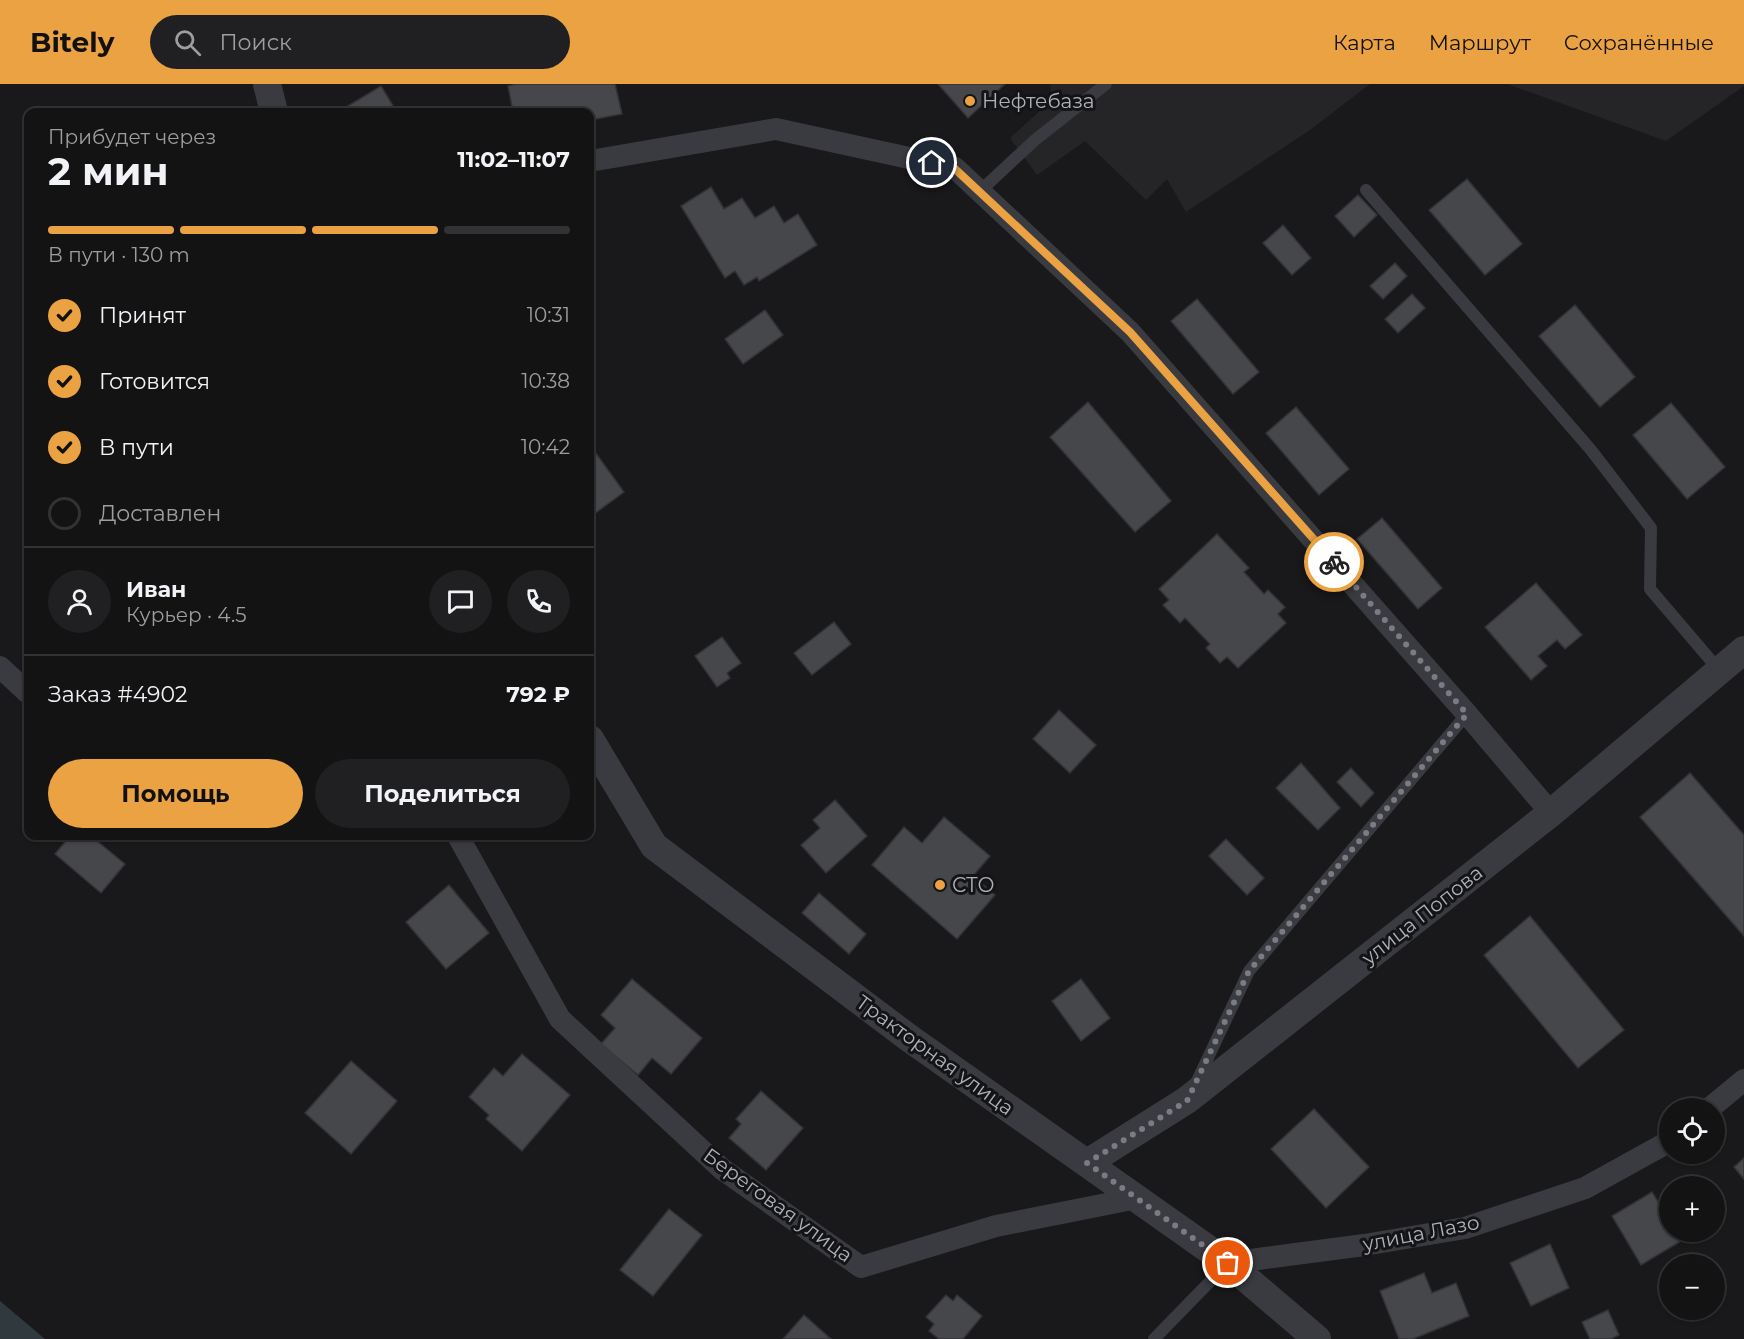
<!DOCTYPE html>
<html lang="ru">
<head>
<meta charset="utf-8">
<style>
	body { margin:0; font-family:Montserrat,sans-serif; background:#202022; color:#f1f3f6; height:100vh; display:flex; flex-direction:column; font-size:22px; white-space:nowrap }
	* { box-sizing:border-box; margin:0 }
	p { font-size:20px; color:#9d9ea0 }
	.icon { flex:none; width:33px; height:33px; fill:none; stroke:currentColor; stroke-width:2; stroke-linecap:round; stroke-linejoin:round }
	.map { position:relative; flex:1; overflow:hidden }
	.sheet { position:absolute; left:24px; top:24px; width:570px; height:732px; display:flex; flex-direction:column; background:#131314; border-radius:12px; box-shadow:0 2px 4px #0004,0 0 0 2px #323234 }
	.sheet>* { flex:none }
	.controls { position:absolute; left:1659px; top:1014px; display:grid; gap:12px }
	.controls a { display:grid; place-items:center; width:66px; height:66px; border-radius:50%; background:#131314; box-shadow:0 2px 4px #0004,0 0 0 2px #323234; font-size:30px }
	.pin { position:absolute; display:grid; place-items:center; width:51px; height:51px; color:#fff; margin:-26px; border:3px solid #fff; border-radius:50%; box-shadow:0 2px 6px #0007 }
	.courier { position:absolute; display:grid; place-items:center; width:60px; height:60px; margin:-30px; border:4px solid #eaa242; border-radius:50%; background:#fff; color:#222; box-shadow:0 2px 8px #0007 }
	.head em { font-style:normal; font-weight:700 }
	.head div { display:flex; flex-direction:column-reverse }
	.head { display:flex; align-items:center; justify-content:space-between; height:102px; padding:0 24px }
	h1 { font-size:39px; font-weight:700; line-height:45px }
	.bar { display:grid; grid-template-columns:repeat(4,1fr); gap:9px 6px; align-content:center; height:72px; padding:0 24px }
	.bar i { height:8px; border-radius:4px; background:#323234 }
	.bar .active { background:#eaa242 }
	.bar p { grid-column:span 4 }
	.line { display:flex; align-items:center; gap:15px; padding:0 24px; border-top:2px solid #323234 }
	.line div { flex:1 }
	.round { display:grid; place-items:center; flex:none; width:63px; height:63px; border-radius:32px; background:#202022 }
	ol { padding:0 24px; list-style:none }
	li { display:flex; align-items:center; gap:18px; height:66px }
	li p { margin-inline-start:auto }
	li .icon { padding:6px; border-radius:50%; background:#eaa242; color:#111; stroke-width:4 }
	li:last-child { color:#9d9ea0 }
	li i { width:33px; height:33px; border:3px solid #323234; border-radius:50% }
	.button { display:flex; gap:12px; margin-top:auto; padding:12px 24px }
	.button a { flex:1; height:69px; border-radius:36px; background:#eaa242; color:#111; font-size:24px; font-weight:700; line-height:69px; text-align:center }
	.button a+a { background:#202022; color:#f1f3f6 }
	header { display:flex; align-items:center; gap:36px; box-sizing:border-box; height:84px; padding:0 30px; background:#eaa242; color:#111 }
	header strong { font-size:28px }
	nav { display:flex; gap:33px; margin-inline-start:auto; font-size:21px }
	.search { width:420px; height:54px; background:#202022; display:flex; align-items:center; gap:15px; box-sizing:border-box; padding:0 21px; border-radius:33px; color:#9d9ea0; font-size:22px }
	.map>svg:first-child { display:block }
	.built { fill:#252528 }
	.water { fill:#2f393e }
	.building { fill:#46474b; stroke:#333337; stroke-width:1.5 }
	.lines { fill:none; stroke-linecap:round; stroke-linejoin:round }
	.service { stroke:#3a3b40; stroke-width:12 }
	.minor { stroke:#3a3b40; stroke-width:22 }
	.tertiary { stroke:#3a3b40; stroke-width:28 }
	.done { stroke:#797c82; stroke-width:6; stroke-dasharray:0 10.8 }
	.route { stroke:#eaa242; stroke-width:8 }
	.poi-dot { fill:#eaa242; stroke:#141416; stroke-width:2 }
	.labels { text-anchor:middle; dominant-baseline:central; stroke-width:6; stroke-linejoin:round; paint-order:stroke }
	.poi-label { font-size:20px; fill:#acb1ba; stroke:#141416; text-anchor:start }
	.street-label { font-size:20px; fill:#acb1ba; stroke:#141416 }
</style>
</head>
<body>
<header>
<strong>Bitely</strong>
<div class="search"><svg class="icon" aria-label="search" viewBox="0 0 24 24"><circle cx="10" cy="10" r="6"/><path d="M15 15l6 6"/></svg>Поиск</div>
<nav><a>Карта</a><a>Маршрут</a><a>Сохранённые</a></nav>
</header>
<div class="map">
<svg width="1744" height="1255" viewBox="0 0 1744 1255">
	<rect width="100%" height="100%" fill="#19191b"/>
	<g class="built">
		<path d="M1050,0H1370L1310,46L1186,128L1167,95L1146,116L1085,57L1037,91L1010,54L1052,16Z"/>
		<path d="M1507,0H1744V2L1666,57Z"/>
	</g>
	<path class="water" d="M0,1217L45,1255H0Z"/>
	<g class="building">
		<path d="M516,0H615L622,30L590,36V28H513L508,2Z"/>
		<path d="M938,0H1005L968,34Z"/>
		<path d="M381,2L395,25L391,28H345L343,25Z"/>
		<path d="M1467,95L1522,160L1485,191L1429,126Z"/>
		<path d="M711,103L724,125L742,114L755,134L774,122L784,139L798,130L817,161L759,197L757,193L744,201L735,187L725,194L681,122Z"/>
		<path d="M1358,111L1377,131L1354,153L1335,132Z"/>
		<path d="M1283,141L1311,174L1292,191L1263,159Z"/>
		<path d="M1395,179L1407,192L1383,215L1370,202Z"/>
		<path d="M1412,210L1425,224L1398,249L1385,235Z"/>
		<path d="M1197,215L1259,288L1233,310L1171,237Z"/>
		<path d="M1575,221L1635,293L1600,323L1539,252Z"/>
		<path d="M765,226L783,251L743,280L725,255Z"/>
		<path d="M1088,318L1171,417L1135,448L1050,353Z"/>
		<path d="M1671,319L1725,383L1687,415L1633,351Z"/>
		<path d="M1296,323L1349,385L1319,411L1266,349Z"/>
		<path d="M595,368L624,408L590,433V372Z"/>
		<path d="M1382,434L1442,504L1418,525L1357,455Z"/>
		<path d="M1217,450L1249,484L1244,488L1264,510L1268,506L1285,523L1278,530L1286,539L1238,584L1227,573L1220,579L1206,564L1210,560L1185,534L1180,539L1163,521L1169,516L1159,505Z"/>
		<path d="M1536,499L1582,551L1565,565L1557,556L1538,572L1547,582L1531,596L1485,543Z"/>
		<path d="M834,538L851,560L812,591L794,569Z"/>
		<path d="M722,553L741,579L727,589L730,594L717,603L695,572Z"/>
		<path d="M1059,626L1096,661L1070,689L1033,655Z"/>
		<path d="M1301,679L1340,724L1318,746L1276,704Z"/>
		<path d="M1351,684L1374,709L1361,723L1337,698Z"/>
		<path d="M1690,689L1744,751V852L1640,733Z"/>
		<path d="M835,716L867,752L826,789L801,761L820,744L813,736Z"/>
		<path d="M944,733L990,772L973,792L995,811L957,855L872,781L904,743L922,759Z"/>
		<path d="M70,752H91L125,780L101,809L55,770Z"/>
		<path d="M1226,755L1264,794L1247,811L1209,772Z"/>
		<path d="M449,801L489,849L446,885L406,838Z"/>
		<path d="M819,809L866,850L849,870L802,829Z"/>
		<path d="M1530,832L1624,946L1578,984L1484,871Z"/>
		<path d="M632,895L702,954L671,990L652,974L638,991L601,960L615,944L601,931Z"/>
		<path d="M1081,895L1110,934L1081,957L1052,917Z"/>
		<path d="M522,970L570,1011L522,1067L486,1035L489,1031L469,1013L494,984L503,992Z"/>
		<path d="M351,977L397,1017L351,1070L305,1029Z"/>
		<path d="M761,1007L803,1044L766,1086L729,1054L741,1040L736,1035Z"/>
		<path d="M1314,1025L1369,1083L1326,1124L1271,1065Z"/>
		<path d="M1744,1074V1095L1734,1083Z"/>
		<path d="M1652,1108L1670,1137V1148H1676L1681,1157L1641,1181L1612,1132Z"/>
		<path d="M669,1125L702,1151L653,1212L620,1186Z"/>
		<path d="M1550,1160L1569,1204L1531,1222L1510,1179Z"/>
		<path d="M1424,1189L1432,1209L1456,1199L1469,1232L1413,1255H1399L1380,1207Z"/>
		<path d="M946,1211L953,1217L957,1211L982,1232L963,1255H939L929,1247L934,1240L926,1233Z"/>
		<path d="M1608,1226L1619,1251L1611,1255H1590L1582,1238Z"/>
		<path d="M804,1231L831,1255H783Z"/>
	</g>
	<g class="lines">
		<g class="service">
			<path d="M1366,106L1591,366L1651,444L1650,505L1719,586"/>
			<path d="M979,108L1035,56L1106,0"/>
			<path d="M1196,999L1249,887L1467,630"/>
			<path d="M1154,1255L1228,1179"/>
		</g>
		<g class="minor">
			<path d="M590,77L776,45L955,84L1130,248L1467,630L1551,729"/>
			<path d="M0,583L28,609"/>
			<path d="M458,752L560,935L722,1085L861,1183L996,1142L1137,1114"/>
			<path d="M1710,1024L1744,996"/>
			<path d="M1228,1179L1364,1161L1465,1144L1585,1104L1670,1057"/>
		</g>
		<g class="tertiary">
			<path d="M267,0L274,28"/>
			<path d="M590,655L654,762L909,954L1228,1179L1317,1255"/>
			<path d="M1087,1079L1187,1016L1551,729L1744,566"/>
		</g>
	</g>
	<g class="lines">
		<path class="done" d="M1228,1179L1087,1079L1187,1017L1249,887L1467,630L1334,478"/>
		<path class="route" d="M932,79L954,84L1130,248L1334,478"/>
	</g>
	<g class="poi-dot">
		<circle cx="970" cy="17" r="6"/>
		<circle cx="940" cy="801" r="6"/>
	</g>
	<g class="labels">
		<g class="poi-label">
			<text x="982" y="17">Нефтебаза</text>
			<text x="952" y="801">СТО</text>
		</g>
		<g class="street-label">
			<text transform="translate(1422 831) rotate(-38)">улица Попова</text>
			<text transform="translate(935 971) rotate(36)">Тракторная улица</text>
			<text transform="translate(778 1121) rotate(36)">Береговая улица</text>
			<text transform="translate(1421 1149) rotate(-11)">улица Лазо</text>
		</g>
	</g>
</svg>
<div class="controls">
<a><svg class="icon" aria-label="locate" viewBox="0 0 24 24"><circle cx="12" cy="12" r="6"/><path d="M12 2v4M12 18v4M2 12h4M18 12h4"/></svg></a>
<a>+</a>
<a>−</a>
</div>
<div class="pin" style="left:1228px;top:1179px;background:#ea580c"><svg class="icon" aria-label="bag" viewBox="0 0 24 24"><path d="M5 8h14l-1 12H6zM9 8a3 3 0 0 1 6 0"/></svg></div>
<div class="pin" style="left:932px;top:79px;background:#1f2937"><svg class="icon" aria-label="home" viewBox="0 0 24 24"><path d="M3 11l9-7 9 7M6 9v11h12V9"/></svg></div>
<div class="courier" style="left:1334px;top:478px"><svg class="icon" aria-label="bike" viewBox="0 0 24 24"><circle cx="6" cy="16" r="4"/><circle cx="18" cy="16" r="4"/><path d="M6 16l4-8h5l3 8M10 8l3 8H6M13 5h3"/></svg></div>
<section class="sheet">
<div class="head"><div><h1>2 мин</h1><p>Прибудет через</p></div><em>11:02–11:07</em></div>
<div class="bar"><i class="active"></i><i class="active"></i><i class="active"></i><i></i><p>В пути · 130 m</p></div>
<ol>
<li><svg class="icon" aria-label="check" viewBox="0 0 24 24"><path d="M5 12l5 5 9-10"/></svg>Принят<p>10:31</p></li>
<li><svg class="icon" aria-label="check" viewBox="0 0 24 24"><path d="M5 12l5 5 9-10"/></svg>Готовится<p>10:38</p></li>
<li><svg class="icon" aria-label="check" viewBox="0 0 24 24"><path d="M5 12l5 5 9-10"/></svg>В пути<p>10:42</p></li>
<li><i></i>Доставлен</li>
</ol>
<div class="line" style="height:108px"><a class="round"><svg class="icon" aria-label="person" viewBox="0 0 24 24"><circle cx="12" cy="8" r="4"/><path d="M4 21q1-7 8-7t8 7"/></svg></a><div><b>Иван</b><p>Курьер · 4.5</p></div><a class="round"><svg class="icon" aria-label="chat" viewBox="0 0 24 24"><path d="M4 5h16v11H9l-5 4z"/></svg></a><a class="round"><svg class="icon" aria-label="phone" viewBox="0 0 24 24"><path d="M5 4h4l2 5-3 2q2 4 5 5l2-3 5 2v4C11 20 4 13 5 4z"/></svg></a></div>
<div class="line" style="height:78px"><div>Заказ #4902</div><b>792 ₽</b></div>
<div class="button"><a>Помощь</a><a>Поделиться</a></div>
</section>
</div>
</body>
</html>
